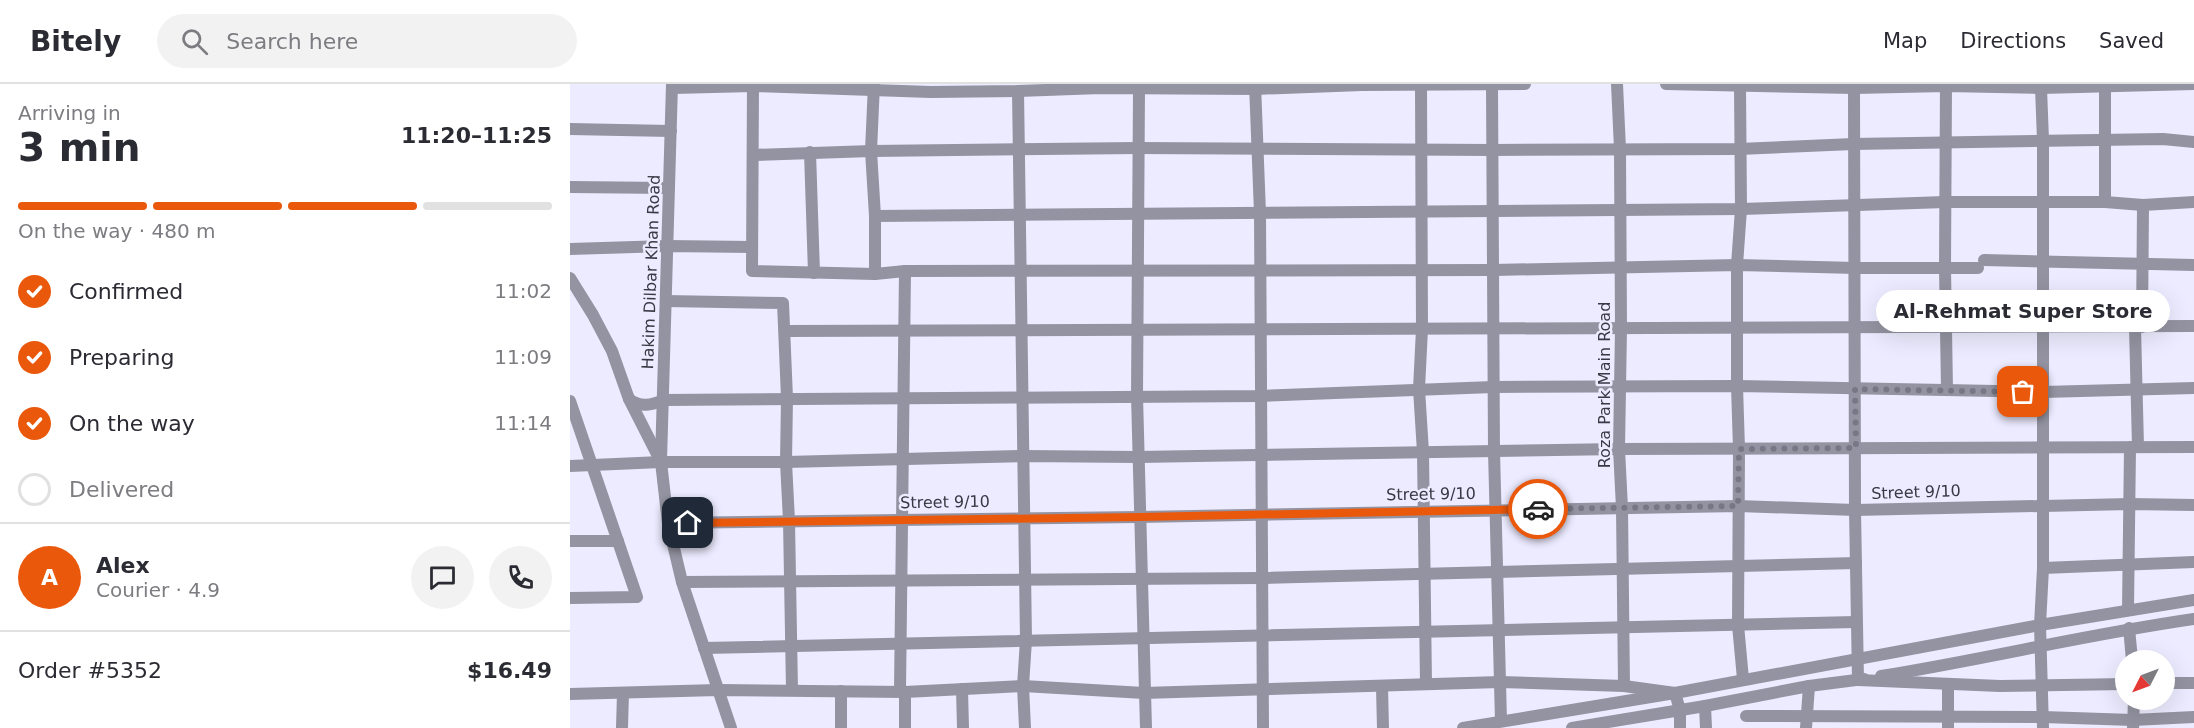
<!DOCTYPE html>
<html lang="en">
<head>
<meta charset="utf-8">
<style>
	body { margin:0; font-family:"DejaVu Sans",sans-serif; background:#f2f2f3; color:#2b2b33; height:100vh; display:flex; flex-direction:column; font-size:22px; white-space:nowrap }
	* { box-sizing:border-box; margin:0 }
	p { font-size:20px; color:#7c7c81 }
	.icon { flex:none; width:33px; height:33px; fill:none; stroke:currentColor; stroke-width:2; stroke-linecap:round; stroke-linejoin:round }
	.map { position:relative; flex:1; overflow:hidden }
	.details { display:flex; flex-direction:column; background:#fff; width:570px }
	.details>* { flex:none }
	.needle { width:39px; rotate:228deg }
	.tools { position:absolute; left:1545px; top:566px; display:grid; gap:12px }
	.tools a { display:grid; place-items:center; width:60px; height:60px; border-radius:50%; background:#fff; box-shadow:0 6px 24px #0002; font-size:30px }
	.pin { position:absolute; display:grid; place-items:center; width:51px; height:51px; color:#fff; margin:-26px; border-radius:12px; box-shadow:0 3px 9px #0006 }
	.courier { position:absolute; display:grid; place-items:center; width:60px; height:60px; margin:-30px; border:4px solid #ea580c; border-radius:50%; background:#fff; color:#222; box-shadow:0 2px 8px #0007 }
	.bubble { position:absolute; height:42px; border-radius:21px; background:#fff; box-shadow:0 6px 24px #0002; font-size:20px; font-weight:800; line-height:42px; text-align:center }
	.summary em { font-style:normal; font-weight:800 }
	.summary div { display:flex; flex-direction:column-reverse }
	.summary { display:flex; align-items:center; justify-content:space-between; height:102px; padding:0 18px }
	h1 { font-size:39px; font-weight:800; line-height:45px }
	.bar { display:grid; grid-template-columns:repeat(4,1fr); gap:9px 6px; align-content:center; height:72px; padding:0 18px }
	.bar i { height:8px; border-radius:4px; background:#e1e1e2 }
	.bar .active { background:#ea580c }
	.bar p { grid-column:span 4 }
	.line { display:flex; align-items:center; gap:15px; padding:0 18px; border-top:2px solid #e1e1e2 }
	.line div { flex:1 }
	.round { display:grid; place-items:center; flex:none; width:63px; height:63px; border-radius:32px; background:#f2f2f3 }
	ol { padding:0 18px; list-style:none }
	li { display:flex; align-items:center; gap:18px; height:66px }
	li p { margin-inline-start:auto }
	li .icon { padding:6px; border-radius:50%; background:#ea580c; color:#fff; stroke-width:4 }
	li:last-child { color:#7c7c81 }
	li i { width:33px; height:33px; border:3px solid #e1e1e2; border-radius:50% }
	header { display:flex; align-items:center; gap:36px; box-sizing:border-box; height:84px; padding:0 30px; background:#fff; border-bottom:2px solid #e1e1e2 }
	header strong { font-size:28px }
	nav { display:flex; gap:33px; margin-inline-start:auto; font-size:21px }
	.search { width:420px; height:54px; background:#f2f2f3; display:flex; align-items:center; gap:15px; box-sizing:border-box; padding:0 21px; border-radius:33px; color:#7c7c81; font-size:22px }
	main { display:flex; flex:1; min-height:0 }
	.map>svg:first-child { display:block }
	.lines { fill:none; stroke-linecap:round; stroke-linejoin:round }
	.minor { stroke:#9493a1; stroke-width:12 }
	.done { stroke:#787785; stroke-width:6; stroke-dasharray:0 10.8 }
	.route { stroke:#ea580c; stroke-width:8 }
	.labels { text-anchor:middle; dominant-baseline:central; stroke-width:5; stroke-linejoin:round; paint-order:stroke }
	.street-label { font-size:16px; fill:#393844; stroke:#edebff }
</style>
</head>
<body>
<header>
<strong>Bitely</strong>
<div class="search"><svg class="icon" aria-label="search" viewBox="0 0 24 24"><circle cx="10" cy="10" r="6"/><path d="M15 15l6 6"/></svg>Search here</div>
<nav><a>Map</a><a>Directions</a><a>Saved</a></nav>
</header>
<main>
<section class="details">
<div class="summary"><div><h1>3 min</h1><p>Arriving in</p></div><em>11:20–11:25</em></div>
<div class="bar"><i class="active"></i><i class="active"></i><i class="active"></i><i></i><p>On the way · 480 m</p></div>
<ol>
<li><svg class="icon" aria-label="check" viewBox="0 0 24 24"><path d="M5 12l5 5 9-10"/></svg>Confirmed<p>11:02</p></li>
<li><svg class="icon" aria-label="check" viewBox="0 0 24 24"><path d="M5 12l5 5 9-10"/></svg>Preparing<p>11:09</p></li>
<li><svg class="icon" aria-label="check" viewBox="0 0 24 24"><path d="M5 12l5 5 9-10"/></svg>On the way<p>11:14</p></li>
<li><i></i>Delivered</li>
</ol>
<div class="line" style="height:108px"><b class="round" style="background:#ea580c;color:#fff">A</b><div><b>Alex</b><p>Courier · 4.9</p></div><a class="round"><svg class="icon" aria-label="chat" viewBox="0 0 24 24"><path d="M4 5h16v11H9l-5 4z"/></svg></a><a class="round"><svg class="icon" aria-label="phone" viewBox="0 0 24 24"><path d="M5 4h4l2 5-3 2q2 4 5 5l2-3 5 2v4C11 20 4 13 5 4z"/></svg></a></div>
<div class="line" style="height:78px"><div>Order #5352</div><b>$16.49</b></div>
</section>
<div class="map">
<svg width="1624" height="644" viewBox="0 0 1624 644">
	<rect width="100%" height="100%" fill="#edebff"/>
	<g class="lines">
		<g class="minor">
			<path d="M183,0L182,187L305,190L335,187L924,186L1167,181L1286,184H1408"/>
			<path d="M304,0L301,67L305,132V190"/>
			<path d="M685,0L690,129L693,644"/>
			<path d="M1047,0L1050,65L1051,244L1049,365L1052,424L1054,602"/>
			<path d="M1096,0L1284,4L1376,2L1471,4L1624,0"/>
			<path d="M1376,0L1375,184L1377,306"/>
			<path d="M851,1L852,245L849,305L853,368L856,600"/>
			<path d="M922,1L924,367L931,637"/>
			<path d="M1170,2L1171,125L1167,181V302L1169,365L1168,541L1173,595"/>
			<path d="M1535,2V118"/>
			<path d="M103,4L183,2L361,8L448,7L531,4L685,5L792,1L955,0"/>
			<path d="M1284,4L1285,426L1288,596L1430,602L1556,600"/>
			<path d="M1471,4L1473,56V484L1470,541L1473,644"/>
			<path d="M569,5L567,312L576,644"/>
			<path d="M448,7L456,556L453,602L455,644"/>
			<path d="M0,45L101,47"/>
			<path d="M240,68L244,189"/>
			<path d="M183,71L301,67L568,64L922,66L1169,65L1283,60L1593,55L1624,58"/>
			<path d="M0,103L99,104"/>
			<path d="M305,132L1171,125L1375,118H1535L1573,121L1624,118"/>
			<path d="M0,165L97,162L182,163"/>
			<path d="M1414,176L1624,181"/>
			<path d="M0,194L23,231L42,267L59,315L91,378L98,439L112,498L161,644"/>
			<path d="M96,217L213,219L217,314L216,378L219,437L222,606"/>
			<path d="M1565,243L1568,363"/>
			<path d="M1572,243L1573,121"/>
			<path d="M215,247L1624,242"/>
			<path d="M59,315C70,324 82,321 94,316L690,312L923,303L1167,302L1473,308L1624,304"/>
			<path d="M0,317L67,513L0,514"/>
			<path d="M91,376L102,0"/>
			<path d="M0,382L91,378H216L453,372L568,373L1049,365L1624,363"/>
			<path d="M98,439L570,433L1168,422L1285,426L1560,420L1624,421"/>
			<path d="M0,457H48"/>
			<path d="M1473,484L1624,478"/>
			<path d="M112,498L691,494L1286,479"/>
			<path d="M1558,526L1560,363"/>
			<path d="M1559,544L1562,576"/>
			<path d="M134,564L1286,538"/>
			<path d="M1311,592C1416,575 1519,550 1624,535"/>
			<path d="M1594,599H1624"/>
			<path d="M812,603L813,644"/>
			<path d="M392,605L393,644"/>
			<path d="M330,607L335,187"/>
			<path d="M0,610L148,606L335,608L453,602L574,609L930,598L1054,602L1105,609L1470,541L1624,516"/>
			<path d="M1135,622L1136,644"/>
			<path d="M1176,632L1473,633L1563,636L1624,633"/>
			<path d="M52,644L53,609"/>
			<path d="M271,644V607"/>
			<path d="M335,644V608"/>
			<path d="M893,644L1105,609L1110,626V644"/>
			<path d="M1002,644L1135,622L1239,602L1294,595"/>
			<path d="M1236,644L1239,602"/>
			<path d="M1378,644V600"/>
			<path d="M1563,644L1564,615"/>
		</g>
	</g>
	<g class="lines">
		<path class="done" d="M968,425L1168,422L1169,365L1286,364L1285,305L1453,308"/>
		<path class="route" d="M118,439L570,433L968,425"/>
	</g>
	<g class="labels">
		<g class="street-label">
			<text transform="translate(81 188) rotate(-88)">Hakim Dilbar Khan Road</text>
			<text transform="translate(1034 301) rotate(-90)">Roza Park Main Road</text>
			<text transform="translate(1346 408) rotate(-2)">Street 9/10</text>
			<text transform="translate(861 410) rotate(-1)">Street 9/10</text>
			<text transform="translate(375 418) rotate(-1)">Street 9/10</text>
		</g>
	</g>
</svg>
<div class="tools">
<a><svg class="needle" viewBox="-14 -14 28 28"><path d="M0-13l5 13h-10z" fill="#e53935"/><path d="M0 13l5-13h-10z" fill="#7c7c81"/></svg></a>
</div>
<div class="pin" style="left:1453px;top:308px;background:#ea580c"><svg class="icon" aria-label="bag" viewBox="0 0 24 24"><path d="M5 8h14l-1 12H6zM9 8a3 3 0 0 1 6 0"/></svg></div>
<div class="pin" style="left:118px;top:439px;background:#1f2937"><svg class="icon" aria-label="home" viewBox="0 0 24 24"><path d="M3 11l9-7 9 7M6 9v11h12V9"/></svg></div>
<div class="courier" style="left:968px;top:425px"><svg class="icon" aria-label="car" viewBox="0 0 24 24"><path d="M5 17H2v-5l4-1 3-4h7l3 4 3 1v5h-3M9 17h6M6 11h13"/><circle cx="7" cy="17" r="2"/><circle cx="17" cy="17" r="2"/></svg></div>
<div class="bubble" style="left:1306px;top:206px;width:294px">Al-Rehmat Super Store</div>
</div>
</main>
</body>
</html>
